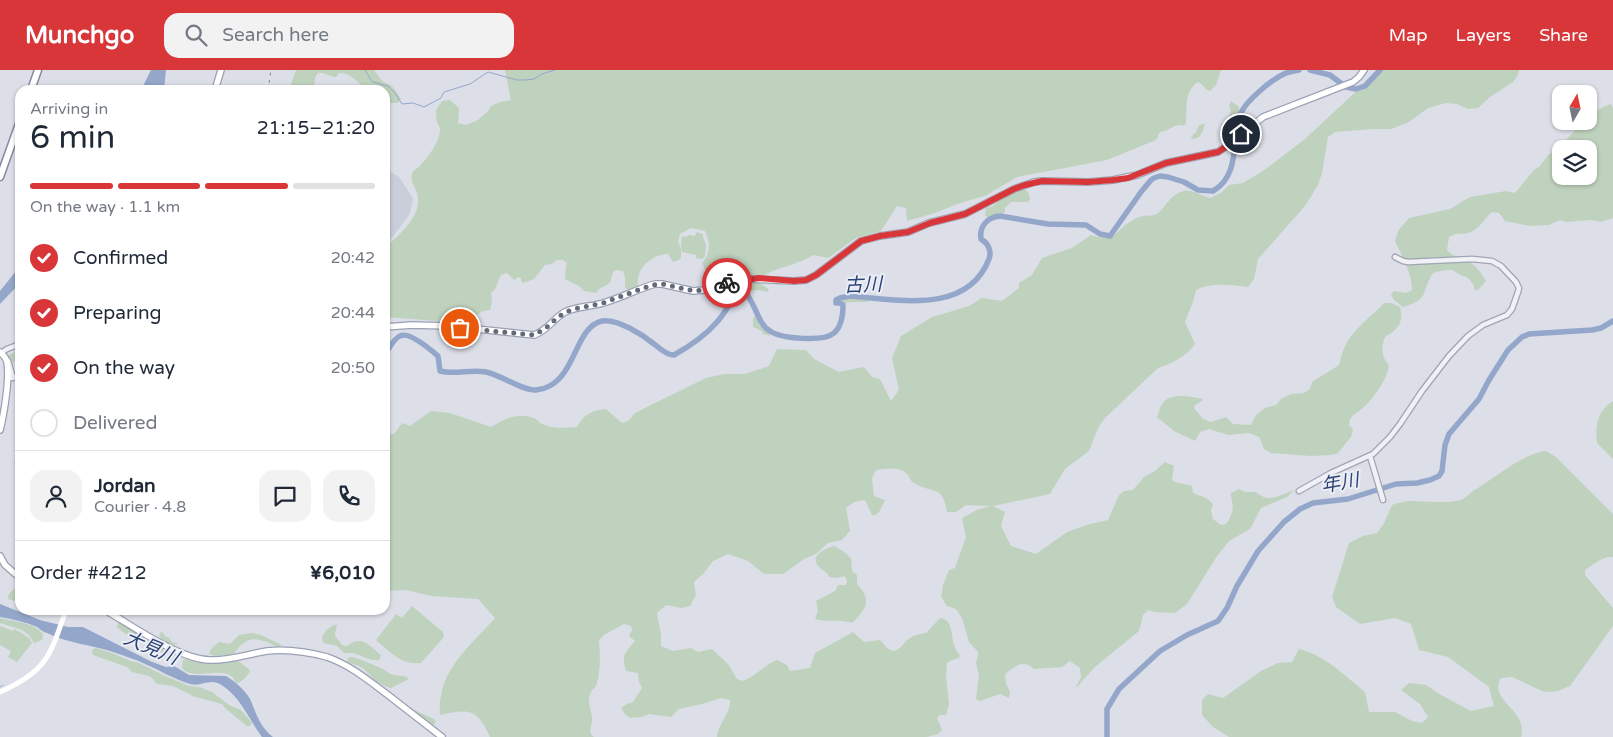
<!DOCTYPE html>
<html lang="en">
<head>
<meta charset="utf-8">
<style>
	body { margin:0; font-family:"Varela Round","Noto Sans JP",sans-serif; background:#f2f2f3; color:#1f2937; height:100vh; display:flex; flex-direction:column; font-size:19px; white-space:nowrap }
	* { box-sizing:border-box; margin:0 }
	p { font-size:16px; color:#747a83 }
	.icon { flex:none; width:28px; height:28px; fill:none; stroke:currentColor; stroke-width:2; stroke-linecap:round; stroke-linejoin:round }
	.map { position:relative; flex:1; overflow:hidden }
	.panel { position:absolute; left:15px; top:15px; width:375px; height:530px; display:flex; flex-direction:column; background:#fff; border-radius:15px; box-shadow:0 1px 4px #0004 }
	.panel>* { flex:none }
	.needle { width:32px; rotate:9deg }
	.controls { position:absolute; left:1552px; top:15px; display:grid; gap:10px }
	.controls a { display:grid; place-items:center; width:45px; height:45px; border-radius:10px; background:#fff; box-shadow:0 1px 4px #0004; font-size:25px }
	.pin { position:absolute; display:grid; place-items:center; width:42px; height:42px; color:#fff; margin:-21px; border:2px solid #fff; border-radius:50%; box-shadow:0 1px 5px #0007 }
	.courier { position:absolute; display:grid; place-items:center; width:50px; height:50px; margin:-25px; border:4px solid #d83638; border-radius:50%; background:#fff; color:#222; box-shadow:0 1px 6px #0007 }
	.head em { font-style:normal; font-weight:600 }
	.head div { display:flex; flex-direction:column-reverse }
	.head { display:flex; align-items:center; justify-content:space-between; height:85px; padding:0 15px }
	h1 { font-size:32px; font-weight:600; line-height:38px }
	.bar { display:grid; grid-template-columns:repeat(4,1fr); gap:8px 5px; align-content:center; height:60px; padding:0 15px }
	.bar i { height:6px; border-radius:4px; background:#e0e1e3 }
	.bar .active { background:#d83638 }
	.bar p { grid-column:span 4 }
	.line { display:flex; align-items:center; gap:12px; padding:0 15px; border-top:1px solid #e0e1e3 }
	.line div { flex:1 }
	.round { display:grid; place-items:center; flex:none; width:52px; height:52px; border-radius:15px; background:#f2f2f3 }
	ol { padding:0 15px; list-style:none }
	li { display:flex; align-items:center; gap:15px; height:55px }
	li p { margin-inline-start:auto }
	li .icon { padding:5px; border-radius:50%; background:#d83638; color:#fff; stroke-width:4 }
	li:last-child { color:#747a83 }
	li i { width:28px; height:28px; border:2px solid #e0e1e3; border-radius:50% }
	header { display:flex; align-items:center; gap:30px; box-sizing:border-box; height:70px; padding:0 25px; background:#d83638; color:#fff }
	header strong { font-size:24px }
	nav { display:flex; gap:28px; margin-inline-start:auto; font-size:18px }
	.search { width:350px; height:45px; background:#f2f2f3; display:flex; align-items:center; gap:12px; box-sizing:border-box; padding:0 18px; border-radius:15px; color:#747a83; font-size:19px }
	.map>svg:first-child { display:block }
	.built { fill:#caceda }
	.green { fill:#bfd2bd; fill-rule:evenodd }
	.water { fill:#94a7cb }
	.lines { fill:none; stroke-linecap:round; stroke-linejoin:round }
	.stream { stroke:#94a7cb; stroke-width:1 }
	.river { stroke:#94a7cb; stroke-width:5.5 }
	.tertiary-casing { stroke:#a1a5b2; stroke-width:7 }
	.primary-casing { stroke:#9ba1b4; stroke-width:8 }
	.trunk-casing { stroke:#838a9f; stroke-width:9 }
	.tertiary { stroke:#eff1f6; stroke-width:4.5 }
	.secondary { stroke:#fff; stroke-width:5 }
	.primary { stroke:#fff; stroke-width:5.5 }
	.trunk { stroke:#fff; stroke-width:6 }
	.rail { stroke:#757c92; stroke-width:1; stroke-dasharray:2.5 5; stroke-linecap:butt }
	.done { stroke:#656a7a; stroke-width:5; stroke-dasharray:0 9 }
	.route { stroke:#d83638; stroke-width:6 }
	.labels { text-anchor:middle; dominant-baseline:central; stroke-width:4; stroke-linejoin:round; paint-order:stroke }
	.water-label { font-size:19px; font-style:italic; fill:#2c4376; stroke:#eceef5 }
</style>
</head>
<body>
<header>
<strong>Munchgo</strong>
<div class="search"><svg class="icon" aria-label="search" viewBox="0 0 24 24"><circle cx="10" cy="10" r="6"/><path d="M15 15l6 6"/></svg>Search here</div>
<nav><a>Map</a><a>Layers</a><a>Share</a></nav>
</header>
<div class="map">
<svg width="1613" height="667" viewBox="0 0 1613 667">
	<rect width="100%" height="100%" fill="#dcdfe8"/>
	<g class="built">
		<path d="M385,98L399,107L413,128L412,135L409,145L391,169L385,173Z"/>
		<path d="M19,379H20V408L18,407L16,404L14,392Z"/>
	</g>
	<g class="green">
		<path d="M296,0H374L382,11L392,16L401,29L398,33H385V20C380,20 373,21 368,19C358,15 352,2 339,3L336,7C329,7 325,2 318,3L315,8L314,18L289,20Z"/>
		<path d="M505,0H1221L1216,15L1210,21C1205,20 1203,14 1198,12C1184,21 1187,39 1186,54C1180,58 1186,55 1179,55C1174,55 1168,61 1160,62L1156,70L1107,90L1017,107L985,126L960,133L935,143L907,151L906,138L897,136L881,161L856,168L828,188L814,185C803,191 793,194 781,198C773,200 766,205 759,207C741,211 724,206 707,204L702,193C711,183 710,172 705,161L691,158L680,164L678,172L681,178V188L679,190L673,192L668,184C651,185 636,198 638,215L633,219L628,220L625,217V208L623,201L616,200L613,202L610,213L599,219L596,223L584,221L579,216L565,209L566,197L567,193L563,190H557L552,194L545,195L534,209L523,213L521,211V208L519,207L514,210L507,203C497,205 500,210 496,217C495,219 493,221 491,223L492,231L490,240L483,241L464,253L385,247V177C399,166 424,144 417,123C414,114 409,111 413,101C423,96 441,71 440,59C439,54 439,57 437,52C436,49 436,44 436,40L442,31L450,30L459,38L458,53L466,55L478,50L488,41L491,36L500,32L511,30Z"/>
		<path d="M1379,0H1519L1518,5L1513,12L1490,27L1478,38L1468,39L1457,34L1446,33L1428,38L1409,52L1391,59H1373L1335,62L1328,67L1322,103L1318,115L1305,136L1258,189L1254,209L1248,217C1232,215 1211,212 1196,220L1193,232L1185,252L1195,274C1187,286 1171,294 1158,298L1105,348L1098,358L1089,381L1065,399L1050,424L993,436L1005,442L1001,456L1011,476L1036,484L1067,462L1090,454L1108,450L1119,425L1124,421L1133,420L1144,407L1155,401L1165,392L1174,396L1172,410L1175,412L1192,416L1193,423L1206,428L1213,434L1211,440L1213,449L1221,455L1226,454C1231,448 1234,439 1232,432C1232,428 1230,426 1231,423L1239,419L1245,422H1256C1268,434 1280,425 1294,420L1287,427L1261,438L1250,459L1229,471L1217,486L1187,534L1175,543L1154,542L1148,540L1143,545L1139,561L1095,597L1077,617H1076L1081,607L1080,598L1070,591L1062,597L1034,599C1024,589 1013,596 1005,605L1006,613L1010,622L1009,628L1000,624L980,631L976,629L979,606L976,593L978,586V582L969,572L962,548L956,539L947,536L941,527L943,515L949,500L955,498L966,467L962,448L977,440L990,436L966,435L956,442H947C942,413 934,425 914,413C910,411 910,407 907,404C898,396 886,399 876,400L872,408L874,426L885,430L879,442L875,445H872L865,430L854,432L846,438L850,461L842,470L828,473L816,484L804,489L783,504H764L748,491L728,484L713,491L704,503L694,512L696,525L690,536L681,538L666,535L657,543L661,564V576L673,581L691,578L698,582L712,579L728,594L737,609L743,611C755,607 764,595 777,590L787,595L790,601L810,598L815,583L853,562L864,572L880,570L887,578L893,581C900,579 901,577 906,571C911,566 919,564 926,563L940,548C953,549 951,565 954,575C955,579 958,582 960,586L959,588L950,591L947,593L946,606L949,634L946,645H940L937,648L942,660L938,664L927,667H717C718,653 731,644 730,630L721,628L702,634L679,639L671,647L649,644L642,647L630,648L625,644L621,638L627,634L633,632L642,618L639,612L638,603L626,601C621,585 625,583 635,571L629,566L632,560L631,556L624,554L604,565L599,570C600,585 601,599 597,613C596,618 592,619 591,622C586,632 592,640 592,649C592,657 587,661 594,667H490C477,638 469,639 440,645C437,600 469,578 495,548L478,529L431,526L406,520L385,521V364H394L402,353L410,356L431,341L450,343L491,357C504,349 520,341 536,349C538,350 539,353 542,354C553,359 565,358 577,357C585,344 590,341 606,339L622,353L628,351L635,343L651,335L706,308L724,304H745L769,296L777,279L806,280L814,289L839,302L863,297L866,299L872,307L880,309L891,331L899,320L892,288L901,266L932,247L969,236L982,228L1002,231L1019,218V213L1032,205L1042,188L1072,178L1091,165L1097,167L1111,168C1120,160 1131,148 1143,146C1148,145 1153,147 1158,143C1166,136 1172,123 1184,121C1193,119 1201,126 1210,128L1221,123L1229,115L1243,113L1263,101L1305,69Z"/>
		<path d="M1231,31L1239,37C1239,44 1239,51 1235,57L1232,55L1229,45L1231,41L1229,36Z"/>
		<path d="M1611,34L1613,38V148L1601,152L1591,150L1567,152L1560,150L1549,155L1530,156L1505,151L1499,143L1492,142C1484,149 1479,160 1468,163C1460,165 1457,162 1449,167L1447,180C1455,188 1460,187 1469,192C1477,196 1482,204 1486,211L1478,220H1475L1473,214L1467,207C1460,206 1456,201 1451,200C1446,199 1438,202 1433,203C1420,224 1430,229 1403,237L1394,230L1391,225L1394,221L1406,223L1412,220C1412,202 1402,187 1395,171L1398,161L1409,148L1450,139L1470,127L1506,121L1515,123L1534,100L1540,96L1548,85L1559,78L1583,51H1589V45L1603,37ZM1561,79H1589V106H1561Z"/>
		<path d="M1204,54L1205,55C1202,62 1201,69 1192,69L1191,67L1196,62L1199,55Z"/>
		<path d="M1024,119L1028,122L1030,129L1028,132H1011L1005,138V142L1003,144L987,147L985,145L986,138L993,136L998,131L1015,121Z"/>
		<path d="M696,162L703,164V168L704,169L706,175L705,186L702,189L696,188V185L682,182L681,174L682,166L686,167L688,165L695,166Z"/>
		<path d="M752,213H759L769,219L767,222L759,220L749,221L745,216V215Z"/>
		<path d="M846,228L872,229L866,232H847L845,235L842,231Z"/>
		<path d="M1384,233H1391L1400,237C1404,253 1398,259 1385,267C1381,277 1381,287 1389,295C1387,310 1375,326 1364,337C1358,343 1349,345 1349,355L1353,360L1351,367L1338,383L1331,385L1311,386L1271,383L1264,379L1259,367L1249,363L1228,365L1209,359L1200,362L1195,371L1174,361L1157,347C1159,343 1159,339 1161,336C1169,321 1190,327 1203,329L1202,331L1195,335L1194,338L1203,349L1211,352L1226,347L1233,354L1251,355L1256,345L1265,338L1276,335L1281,329L1291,324L1304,323L1310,319L1312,312L1339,295C1341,289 1342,282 1345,276C1354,258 1371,247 1384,233Z"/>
		<path d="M756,245L771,266L763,264L762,261L753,257V248Z"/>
		<path d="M20,280V291L11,293L8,285Z"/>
		<path d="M1613,331V389L1597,373C1595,356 1597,341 1613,331Z"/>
		<path d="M1546,381L1556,387L1613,444V487C1602,486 1594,494 1585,500V505L1613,538V556L1570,616L1558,621L1549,622L1542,621L1512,607L1501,608C1487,630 1529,640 1521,667H1229L1213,657L1202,645V630L1208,624L1223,628L1261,601L1278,593L1292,592L1299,579C1325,585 1345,606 1365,622L1369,642H1395L1412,651L1422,653L1428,647L1420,634L1401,620L1409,613L1426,615L1441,625L1471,641L1494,636L1489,617L1448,587L1419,580L1411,554L1395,548L1360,554L1336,537L1332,527L1349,473L1363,466L1377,463L1384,453L1392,435C1398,433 1405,431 1411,431C1427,431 1445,434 1461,430C1465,428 1469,424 1473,421C1494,409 1523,383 1546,381Z"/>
		<path d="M834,476L843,481L851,488L852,501L857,505V514C872,530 867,538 853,552C848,553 845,551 840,551C831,550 826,552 815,549L818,541L816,531L835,521L838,515H846L847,511L845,506L837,508L829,507C827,501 824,502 820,498C808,486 824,479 834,476Z"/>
		<path d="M20,515V532L8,529C8,521 15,519 20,515Z"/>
		<path d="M412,536L443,562L444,567L421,593C401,595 390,582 376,570L396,544L402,548Z"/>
		<path d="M0,548C15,552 33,552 43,564L42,570L34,573L29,565L22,560L0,553Z"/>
		<path d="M118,553H122L159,575L140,572L135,567L124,563L117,557Z"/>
		<path d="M334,555H337C334,569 334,563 342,575L347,576C361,564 370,576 381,585L379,590H372L353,583H344L337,576L323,573C320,564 327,559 334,555Z"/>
		<path d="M0,556L13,561L15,559L29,568L32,573L17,592L8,587L11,581L0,575Z"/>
		<path d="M162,561L165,566L169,568L172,572L179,574L170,575L161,571L159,565Z"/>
		<path d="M252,563L261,565L282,575L277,577C264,570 252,564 240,576C237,579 235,583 232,585C224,584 216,588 209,584L211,579L219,572L230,574L239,565Z"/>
		<path d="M160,576L178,585L179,588C166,595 164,586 158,578Z"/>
		<path d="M96,578L112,583L131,591L139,593L163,605L189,616L199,617L212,622L229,635L241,640L252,653L250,656H247L226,639L222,634L195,627L173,616L157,614L153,609L149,606L132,602L127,597L93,585L92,580Z"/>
		<path d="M352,587C363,590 373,595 383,599C387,601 389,604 394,605C400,606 405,605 409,609L391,618C379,615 373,608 365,600C361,596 352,594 347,592L348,588Z"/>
		<path d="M188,589L210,593H227L238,591L249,599L250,602C246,606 243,613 236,613C235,611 234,608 231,606C219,597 192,611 182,598L183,590Z"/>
		<path d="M410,638L434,649L436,652L433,655H430Z"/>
	</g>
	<g class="water">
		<path d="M151,0H166L164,20H141Z"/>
		<path d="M20,196V213L0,234V221Z"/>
		<path d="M0,534L40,550L68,557H83L152,592L166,597L174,596L189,605L226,606C235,611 247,622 251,631C256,644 261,658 273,667H262C250,651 241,628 223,616C208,606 202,619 187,613C172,608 159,600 145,594C135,589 124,586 113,582C92,575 67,573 47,563C43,562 40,559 37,557C25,552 13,549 0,547Z"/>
	</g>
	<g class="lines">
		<g class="stream">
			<path d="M365,0L371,10L373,12L388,16L395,23L402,34L413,33L424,37L441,28L444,22L470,14L488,2L517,10H525L534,9L542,4L555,0"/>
			<path d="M0,617L3,615"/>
		</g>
		<g class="river">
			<path d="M1310,0L1330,5L1346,17L1356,19L1365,16L1380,0"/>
			<path d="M385,284C389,279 394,268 400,266C409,261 431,280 438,286L440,301C455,305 471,299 486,302C501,305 523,321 536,320C577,316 572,258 602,251C617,248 643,265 654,274C660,278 666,285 674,285C690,276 705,266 717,252C726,242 731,230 740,220H743C755,230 757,254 770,261C782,269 824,272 834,263C842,256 843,245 843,235L840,233H836V230L840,228L849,226C896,229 967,246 989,189C992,181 988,173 981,169C979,157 987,147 1000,146L1048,154L1086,155L1100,164L1110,166L1141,122L1151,110L1154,108L1160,106L1168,107L1184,112L1198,120L1213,121C1241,105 1231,69 1241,43C1246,31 1271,10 1284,4C1288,2 1294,1 1299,0"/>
			<path d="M1107,667V639L1119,619L1160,581L1187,565L1218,551L1227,538L1237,516L1258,481L1284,452L1300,439L1313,433L1348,429L1396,414L1417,413L1430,410L1439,406L1442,401L1445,375L1449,364L1479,329L1489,310L1508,280L1522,267L1529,264L1592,260L1601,258L1613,251"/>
		</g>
		<g class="tertiary-casing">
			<g id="tertiary">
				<path d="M1,283L7,279L20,274"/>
				<path d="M8,291L13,308"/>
				<path d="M10,308L20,307"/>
				<path d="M1370,386L1383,430"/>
				<path d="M1299,421L1331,403L1373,384L1390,367L1400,354L1422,321L1449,286L1468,266L1483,255L1507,245L1512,239L1518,222L1519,218L1516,212L1501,196L1492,191L1472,189L1408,192L1403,191L1395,187"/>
			</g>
		</g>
		<g class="primary-casing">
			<g id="primary">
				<path d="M215,20L221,0"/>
				<path d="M385,257L412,255L448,256L534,265C547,261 554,248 565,242C577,236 591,237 603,233C621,228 637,219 655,214H662L693,221L704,220L750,209L794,211L806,210L816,205L861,171L880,166L908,162L929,153L965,144L1014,119L1034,112L1042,111L1088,112L1113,110L1137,105L1166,93L1218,82L1230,74L1263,47L1353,12L1359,7L1364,0"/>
				<path d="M0,282C3,285 6,287 7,292C10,308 4,344 0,360"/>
				<path d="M0,486L5,495L20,508"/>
				<path d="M105,540C133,556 178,589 210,590C229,591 248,584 267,581C286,579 308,582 327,587C350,595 368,610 388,625C406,639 424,653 442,667"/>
			</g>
		</g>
		<g class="trunk-casing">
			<g id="trunk">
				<path d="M31,20L38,0"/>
				<path d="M0,107L20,51"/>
			</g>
		</g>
		<use href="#tertiary" class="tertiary"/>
		<path class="secondary" d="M0,622C47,601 50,586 66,540"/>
		<use href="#primary" class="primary"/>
		<use href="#trunk" class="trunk"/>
		<path class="rail" d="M268,20L271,0"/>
	</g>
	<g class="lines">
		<path class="done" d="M460,258L534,265L546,258L558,247L566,242L574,239L603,233L652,215L662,214L694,221L704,220L727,213"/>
		<path class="route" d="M727,213L759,208L794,211L806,210L816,205L861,171L880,166L908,162L930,153L965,144L1014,119L1025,115L1042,111L1088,112L1113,110L1128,108L1166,93L1218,82L1230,74L1241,64"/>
	</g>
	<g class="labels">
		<g class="water-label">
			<text transform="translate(863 215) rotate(-2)">古川</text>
			<text transform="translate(1340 413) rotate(-10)">年川</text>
			<text transform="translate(151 578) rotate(23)">大見川</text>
		</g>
	</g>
</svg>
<div class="controls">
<a><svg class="needle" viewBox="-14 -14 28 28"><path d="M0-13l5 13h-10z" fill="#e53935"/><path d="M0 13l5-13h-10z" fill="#747a83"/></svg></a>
<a><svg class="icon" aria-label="layers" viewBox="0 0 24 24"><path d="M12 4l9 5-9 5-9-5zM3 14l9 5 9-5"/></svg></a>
</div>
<div class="pin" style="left:460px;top:258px;background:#ea580c"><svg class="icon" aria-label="bag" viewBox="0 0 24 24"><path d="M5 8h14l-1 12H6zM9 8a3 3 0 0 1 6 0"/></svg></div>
<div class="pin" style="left:1241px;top:64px;background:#1f2937"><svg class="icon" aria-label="home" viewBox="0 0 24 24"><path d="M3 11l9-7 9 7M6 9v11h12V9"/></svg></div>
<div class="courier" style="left:727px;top:213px"><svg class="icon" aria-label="bike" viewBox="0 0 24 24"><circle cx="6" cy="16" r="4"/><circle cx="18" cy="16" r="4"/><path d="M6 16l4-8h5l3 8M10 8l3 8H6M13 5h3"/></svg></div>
<section class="panel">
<div class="head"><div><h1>6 min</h1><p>Arriving in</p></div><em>21:15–21:20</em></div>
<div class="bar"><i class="active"></i><i class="active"></i><i class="active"></i><i></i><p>On the way · 1.1 km</p></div>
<ol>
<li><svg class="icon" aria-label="check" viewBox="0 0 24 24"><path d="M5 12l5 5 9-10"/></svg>Confirmed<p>20:42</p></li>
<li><svg class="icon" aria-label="check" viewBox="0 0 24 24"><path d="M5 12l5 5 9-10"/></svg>Preparing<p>20:44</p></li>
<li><svg class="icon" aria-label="check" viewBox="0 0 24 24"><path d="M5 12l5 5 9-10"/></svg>On the way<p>20:50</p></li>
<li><i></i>Delivered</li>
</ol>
<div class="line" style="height:90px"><a class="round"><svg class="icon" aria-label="person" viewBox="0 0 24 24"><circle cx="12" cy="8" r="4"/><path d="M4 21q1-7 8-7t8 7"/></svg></a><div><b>Jordan</b><p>Courier · 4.8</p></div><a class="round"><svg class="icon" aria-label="chat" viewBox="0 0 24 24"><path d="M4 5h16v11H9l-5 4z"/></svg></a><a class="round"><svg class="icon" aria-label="phone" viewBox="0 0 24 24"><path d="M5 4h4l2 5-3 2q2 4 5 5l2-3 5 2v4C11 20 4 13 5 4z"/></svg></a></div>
<div class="line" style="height:65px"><div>Order #4212</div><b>¥6,010</b></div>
</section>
</div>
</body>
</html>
